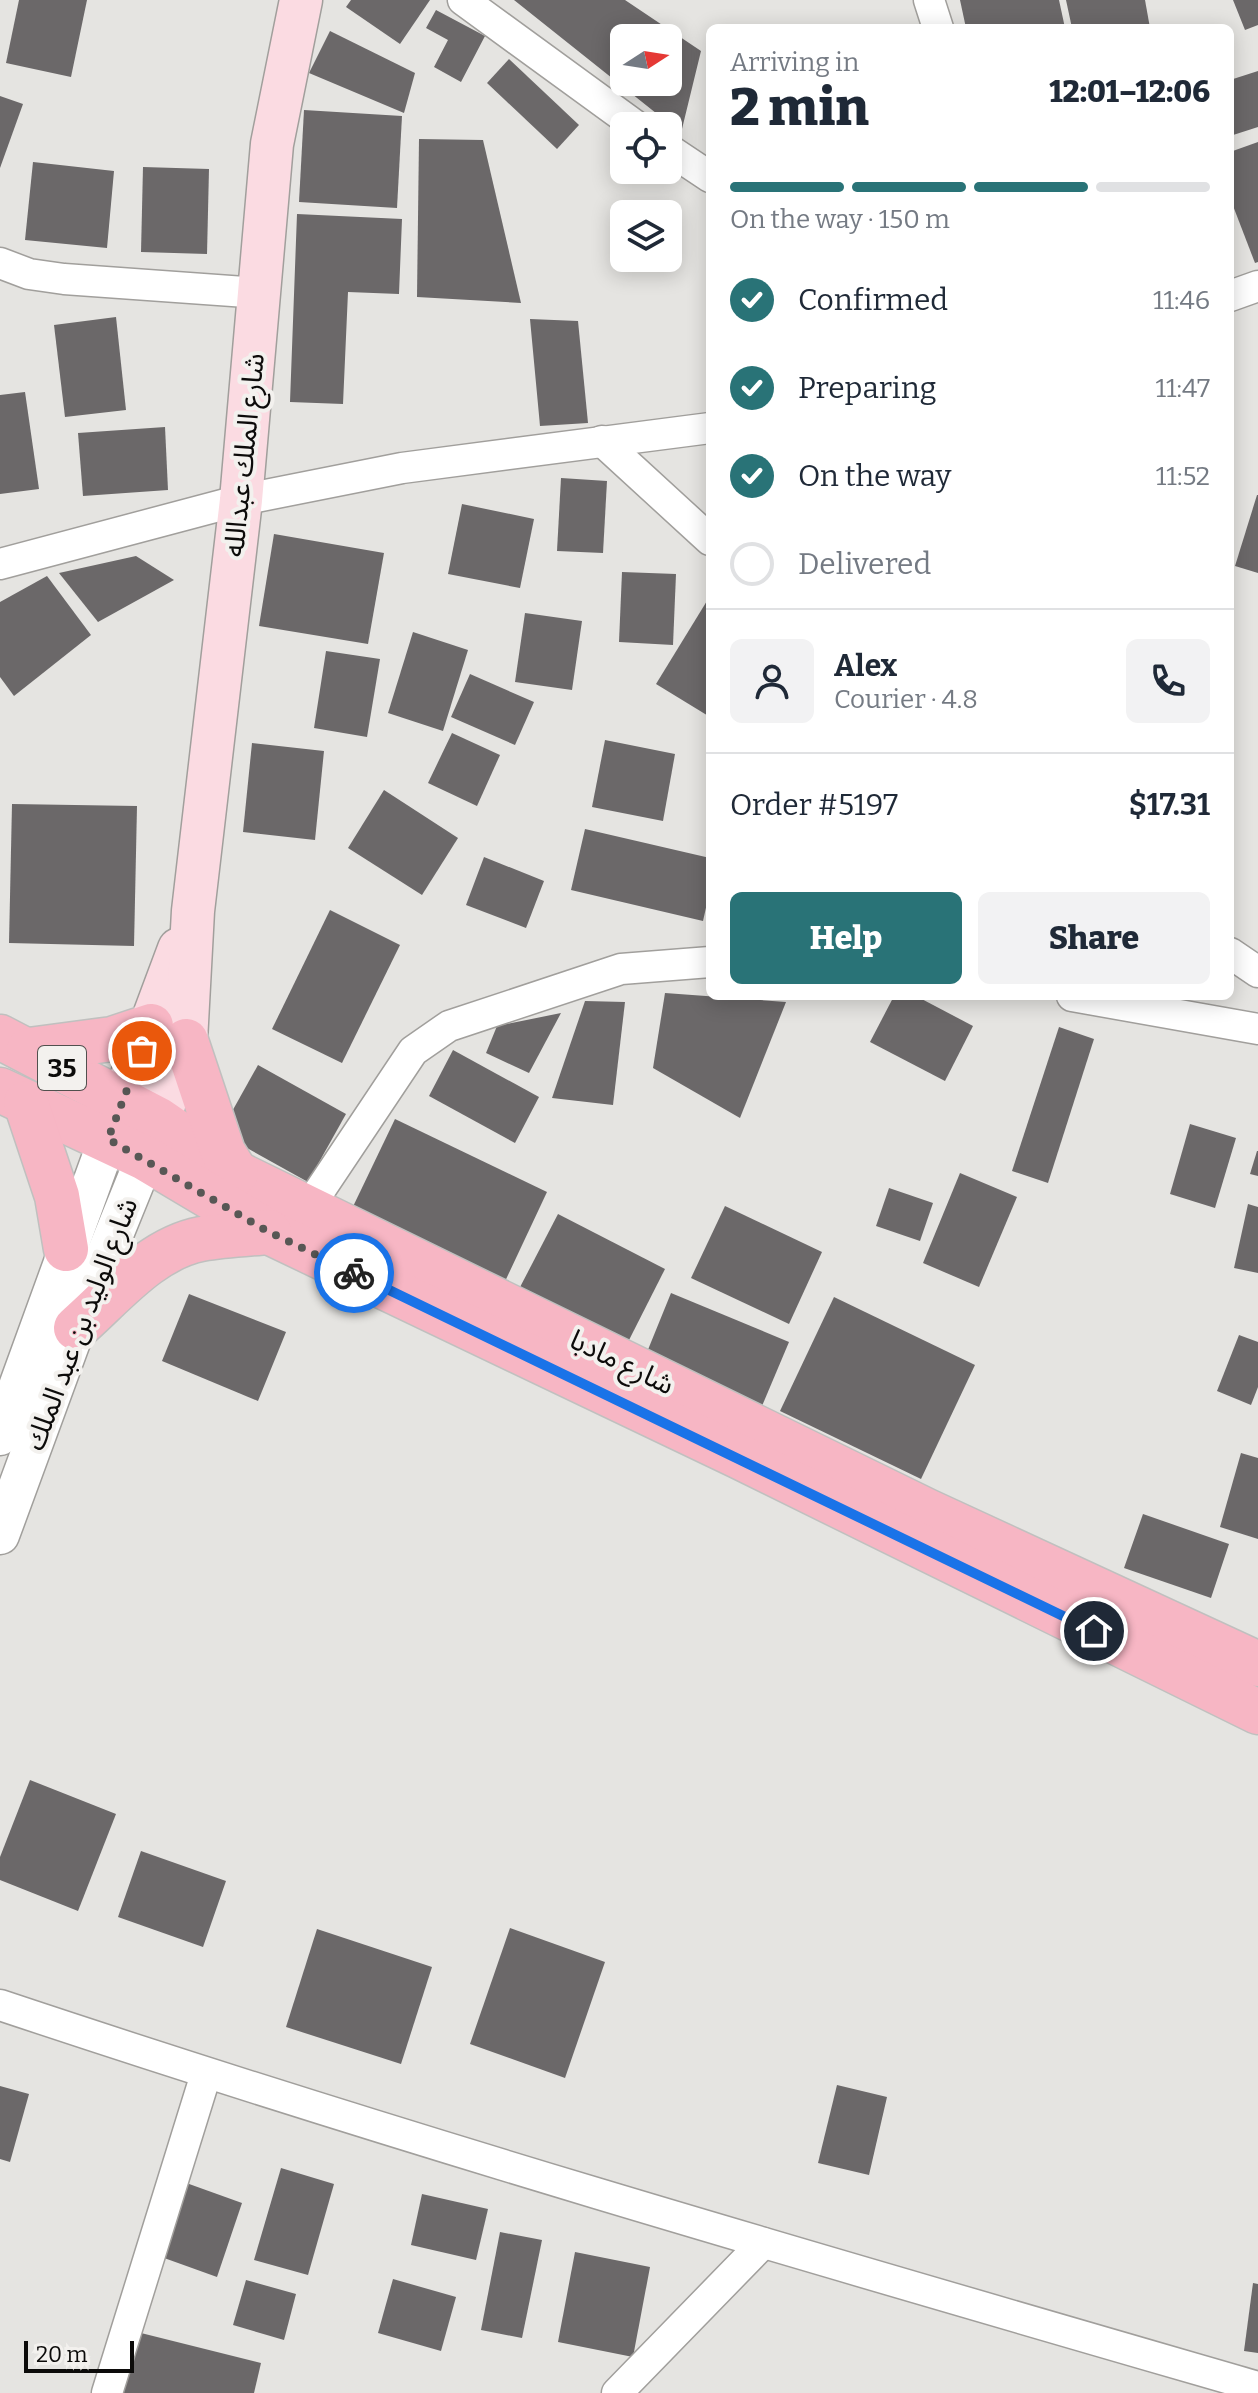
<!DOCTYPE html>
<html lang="en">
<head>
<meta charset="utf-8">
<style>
	body { margin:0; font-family:Bitter,"Noto Sans Arabic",serif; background:#f2f2f3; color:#1f2937; height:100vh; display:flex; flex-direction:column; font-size:30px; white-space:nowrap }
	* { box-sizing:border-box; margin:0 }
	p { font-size:26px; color:#747a83 }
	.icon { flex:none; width:44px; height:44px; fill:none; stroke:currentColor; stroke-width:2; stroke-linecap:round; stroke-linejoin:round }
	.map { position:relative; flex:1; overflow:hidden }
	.panel { position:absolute; left:706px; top:24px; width:528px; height:976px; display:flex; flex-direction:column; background:#fff; border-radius:12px; box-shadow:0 4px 20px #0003 }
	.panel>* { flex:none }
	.needle { width:52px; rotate:78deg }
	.fabs { position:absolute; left:610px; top:24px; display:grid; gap:16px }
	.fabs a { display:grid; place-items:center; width:72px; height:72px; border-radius:12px; background:#fff; box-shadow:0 4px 20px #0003; font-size:40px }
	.scale { position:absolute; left:24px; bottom:20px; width:110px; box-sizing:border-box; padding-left:8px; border:4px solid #0c0b0a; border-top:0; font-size:22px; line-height:28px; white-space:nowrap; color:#0c0b0a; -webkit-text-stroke:6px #f3f1ee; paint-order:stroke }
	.pin { position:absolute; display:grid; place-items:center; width:68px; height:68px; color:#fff; margin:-34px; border:4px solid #fff; border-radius:50%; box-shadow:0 2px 8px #0007 }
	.courier { position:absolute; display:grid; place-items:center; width:80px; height:80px; margin:-40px; border:6px solid #1a73e8; border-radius:50%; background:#fff; color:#222; box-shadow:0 2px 10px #0007 }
	.head em { font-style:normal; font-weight:800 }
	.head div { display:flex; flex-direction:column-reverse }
	.head { display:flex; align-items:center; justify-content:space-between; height:136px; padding:0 24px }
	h1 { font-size:52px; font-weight:800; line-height:60px }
	.bar { display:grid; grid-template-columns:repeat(4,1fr); gap:12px 8px; align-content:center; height:96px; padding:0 24px }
	.bar i { height:10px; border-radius:6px; background:#e0e1e3 }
	.bar .current { background:#297377 }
	.bar p { grid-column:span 4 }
	.line { display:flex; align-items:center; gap:20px; padding:0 24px; border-top:2px solid #e0e1e3 }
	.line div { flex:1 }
	.round { display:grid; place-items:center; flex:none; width:84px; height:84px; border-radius:12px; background:#f2f2f3 }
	ol { padding:0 24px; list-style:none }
	li { display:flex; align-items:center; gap:24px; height:88px }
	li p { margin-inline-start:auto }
	li .icon { padding:8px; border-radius:50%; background:#297377; color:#fff; stroke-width:4 }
	li:last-child { color:#747a83 }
	li i { width:44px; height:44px; border:4px solid #e0e1e3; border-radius:50% }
	.button { display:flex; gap:16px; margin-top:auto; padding:16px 24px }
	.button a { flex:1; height:92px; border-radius:12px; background:#297377; color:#fff; font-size:32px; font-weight:800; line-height:92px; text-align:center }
	.button a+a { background:#f2f2f3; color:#1f2937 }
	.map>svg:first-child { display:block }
	.building { fill:#6b6869; fill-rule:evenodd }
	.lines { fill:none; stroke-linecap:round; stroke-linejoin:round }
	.minor-casing { stroke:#a19f9c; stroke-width:33 }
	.tertiary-casing { stroke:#a19f9c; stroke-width:41 }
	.secondary-casing { stroke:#a19f9c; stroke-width:45 }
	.primary-casing { stroke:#c0c0bf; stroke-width:47 }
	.minor { stroke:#fff; stroke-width:30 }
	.tertiary { stroke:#fff; stroke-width:38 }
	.secondary { stroke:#fbdbe2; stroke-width:42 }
	.primary { stroke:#f7b6c4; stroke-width:44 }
	.done { stroke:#585755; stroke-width:8; stroke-dasharray:0 14.4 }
	.route { stroke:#1a73e8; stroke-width:10 }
	.labels { text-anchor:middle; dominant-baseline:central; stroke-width:8; stroke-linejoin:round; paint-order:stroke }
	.shield { fill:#f3f1ee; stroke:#51504e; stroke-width:2 }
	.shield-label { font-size:26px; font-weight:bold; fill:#0c0b0a }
	.street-label { font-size:28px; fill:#0c0b0a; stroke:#f3f1ee }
</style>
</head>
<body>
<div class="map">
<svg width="1258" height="2393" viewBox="0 0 1258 2393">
	<rect width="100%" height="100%" fill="#e5e4e1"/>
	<g class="building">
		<path d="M19,0H87L71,77L6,63Z"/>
		<path d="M351,0H430L400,44L346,7Z"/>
		<path d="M514,0H625L701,51L681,133ZM624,38H668V82H624Z"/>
		<path d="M960,0H1059L1065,28H966Z"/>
		<path d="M1066,0H1145L1150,28H1072Z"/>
		<path d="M1233,0H1258V25L1245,30Z"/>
		<path d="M436,10L485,36L461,82L434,67L448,40L426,28Z"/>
		<path d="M330,31L415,73L404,113L309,73Z"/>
		<path d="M509,59L579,125L557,149L487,83Z"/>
		<path d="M1258,71V127L1230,136V80Z"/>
		<path d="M0,96L23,104L0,168Z"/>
		<path d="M304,110L402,116L397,208L299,202Z"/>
		<path d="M419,139L483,140L521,303L417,297Z"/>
		<path d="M1258,142V262L1255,263L1230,198V152Z"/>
		<path d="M33,162L114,171L107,248L25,240Z"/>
		<path d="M143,167L209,169L207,254L141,252Z"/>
		<path d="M297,214L402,219L399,294L348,292L343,404L290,402Z"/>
		<path d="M116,317L126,410L65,417L54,325Z"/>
		<path d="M530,319L578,321L588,423L540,426Z"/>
		<path d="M25,392L39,489L0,494V395Z"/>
		<path d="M165,427L168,490L83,496L78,433Z"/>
		<path d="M561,478L607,481L603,553L557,551Z"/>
		<path d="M1257,495H1258V573L1235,566Z"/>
		<path d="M462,504L534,519L520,588L448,574Z"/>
		<path d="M274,534L384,553L368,644L259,626Z"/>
		<path d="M136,556L174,580L98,622L59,573Z"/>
		<path d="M622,572L676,574L673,645L619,642Z"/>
		<path d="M47,576L91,635L14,696L0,677V602Z"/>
		<path d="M710,596V717L656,684Z"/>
		<path d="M525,613L582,621L572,690L515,682Z"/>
		<path d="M413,632L468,650L443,731L388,713Z"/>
		<path d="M326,651L380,659L367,737L314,728Z"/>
		<path d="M470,674L534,702L515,745L451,717Z"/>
		<path d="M452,733L500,755L477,806L428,783Z"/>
		<path d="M605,740L675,754L663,821L592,807Z"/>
		<path d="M252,743L324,751L315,840L243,832Z"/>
		<path d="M384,790L458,838L422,895L348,848Z"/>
		<path d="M12,804L137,806L134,946L9,943Z"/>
		<path d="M585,829L710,858V890L703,921L571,890Z"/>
		<path d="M484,857L544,881L526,928L466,905Z"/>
		<path d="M330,910L400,945L342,1063L272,1029Z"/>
		<path d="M665,993L786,1002L740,1118L653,1068Z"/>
		<path d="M894,996H916L973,1026L945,1081L870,1042Z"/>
		<path d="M585,1001L625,1002L613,1105L552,1098Z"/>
		<path d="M561,1013L529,1073L486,1053L497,1026Z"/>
		<path d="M1059,1027L1094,1039L1048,1183L1012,1171Z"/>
		<path d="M453,1050L539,1097L515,1143L429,1096Z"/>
		<path d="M258,1065L346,1114L308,1182L220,1133Z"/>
		<path d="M395,1119L547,1192L501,1290L348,1217Z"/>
		<path d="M1190,1124L1236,1138L1215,1208L1170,1194Z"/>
		<path d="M1257,1151H1258V1176L1250,1174Z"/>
		<path d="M960,1173L1017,1197L979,1287L923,1263Z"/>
		<path d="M889,1188L933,1203L920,1241L876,1226Z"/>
		<path d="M1248,1204L1258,1207V1273L1234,1268Z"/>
		<path d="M725,1206L822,1252L789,1324L691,1278Z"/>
		<path d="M558,1214L665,1269L626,1346L518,1291Z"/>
		<path d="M671,1293L789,1342L762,1406L645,1357Z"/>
		<path d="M189,1294L286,1332L258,1401L162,1361Z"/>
		<path d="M834,1297L975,1365L921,1479L780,1411Z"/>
		<path d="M1239,1335L1258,1342V1387L1251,1405L1217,1391Z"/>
		<path d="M1241,1453L1258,1458V1539L1220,1527Z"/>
		<path d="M1143,1514L1229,1544L1211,1598L1124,1568Z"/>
		<path d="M30,1780L116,1814L78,1911L0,1880V1857Z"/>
		<path d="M141,1851L226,1881L203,1947L118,1917Z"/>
		<path d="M510,1928L605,1962L565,2078L470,2044Z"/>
		<path d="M317,1929L432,1967L401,2064L286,2027Z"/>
		<path d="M837,2085L887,2097L869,2175L818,2163Z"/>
		<path d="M0,2086L29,2094L10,2162L0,2159Z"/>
		<path d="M281,2168L334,2184L308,2275L254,2260Z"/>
		<path d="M178,2180L242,2203L217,2277L153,2254Z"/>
		<path d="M422,2194L488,2209L476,2260L411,2245Z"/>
		<path d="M500,2232L542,2240L522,2338L481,2330Z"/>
		<path d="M575,2252L650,2267L633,2357L558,2342Z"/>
		<path d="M393,2279L456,2297L441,2351L378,2333Z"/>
		<path d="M246,2280L296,2294L284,2340L233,2325Z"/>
		<path d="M1253,2283L1258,2284V2353L1244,2351Z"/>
		<path d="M137,2332L261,2363L254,2393H122Z"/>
	</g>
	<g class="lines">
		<g class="minor-casing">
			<g id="minor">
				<path d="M463,0L636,126"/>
				<path d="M929,0L938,28"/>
				<path d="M668,149L710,177"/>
				<path d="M0,263L29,274L64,279L259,293"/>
				<path d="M1230,296L1258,286"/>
				<path d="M602,441L710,540"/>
				<path d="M0,564L241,500L402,468L710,428"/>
				<path d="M1230,953L1258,972"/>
				<path d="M1072,996L1258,1029"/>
				<path d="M308,1208L413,1051L449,1026L621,969L710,962"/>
				<path d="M0,2005C416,2144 837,2265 1258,2387"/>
				<path d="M107,2393L206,2074"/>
				<path d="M617,2393L763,2243"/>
			</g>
		</g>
		<g class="tertiary-casing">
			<g id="tertiary">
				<path d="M0,1436L108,1139"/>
				<path d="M0,1535L76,1328L145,1158"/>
			</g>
		</g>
		<g class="secondary-casing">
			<g id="secondary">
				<path d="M110,1134L179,949"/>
				<path d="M147,1153L186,1041L193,911L241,500L272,144L301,0"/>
			</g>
		</g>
		<g class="primary-casing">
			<g id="primary">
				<path d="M0,1037L159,1120L236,1173L927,1511L1258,1664"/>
				<path d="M186,1041L223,1152L236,1173"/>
				<path d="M29,1050L112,1039L151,1026"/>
				<path d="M0,1090L145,1158L269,1232L738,1456L1258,1712"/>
				<path d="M26,1103L57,1196L66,1249"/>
				<path d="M76,1328C114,1295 150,1249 201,1239C223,1235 246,1234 269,1232"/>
			</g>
		</g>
		<use href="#minor" class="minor"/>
		<use href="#tertiary" class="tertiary"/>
		<use href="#secondary" class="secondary"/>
		<use href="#primary" class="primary"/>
	</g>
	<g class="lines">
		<path class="done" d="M142,1051L108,1139L269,1232L354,1273"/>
		<path class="route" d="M354,1273L1094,1631"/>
	</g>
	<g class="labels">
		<rect class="shield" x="38" y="1046" width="48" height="44" rx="6"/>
		<g class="shield-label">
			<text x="62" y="1068">35</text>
		</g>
		<g class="street-label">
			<text transform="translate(244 455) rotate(-84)">شارع الملك عبدالله</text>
			<text transform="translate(81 1324) rotate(-69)">شارع الوليد بن عبد الملك</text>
			<text transform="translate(622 1362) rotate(26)">شارع مادبا</text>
		</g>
	</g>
</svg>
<div class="fabs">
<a><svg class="needle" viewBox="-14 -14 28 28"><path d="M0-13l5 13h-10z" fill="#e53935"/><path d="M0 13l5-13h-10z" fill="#747a83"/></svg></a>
<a><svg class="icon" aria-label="locate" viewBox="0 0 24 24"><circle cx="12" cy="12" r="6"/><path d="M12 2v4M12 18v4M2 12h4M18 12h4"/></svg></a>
<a><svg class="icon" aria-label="layers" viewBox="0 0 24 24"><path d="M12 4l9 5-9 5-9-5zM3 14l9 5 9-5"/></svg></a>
</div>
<div class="scale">20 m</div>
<div class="pin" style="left:142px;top:1051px;background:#ea580c"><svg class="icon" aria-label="bag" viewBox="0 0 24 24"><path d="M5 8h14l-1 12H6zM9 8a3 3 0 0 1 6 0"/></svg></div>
<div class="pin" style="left:1094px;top:1631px;background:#1f2937"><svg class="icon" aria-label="home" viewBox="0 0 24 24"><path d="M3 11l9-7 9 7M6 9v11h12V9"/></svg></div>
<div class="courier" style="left:354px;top:1273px"><svg class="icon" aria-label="bike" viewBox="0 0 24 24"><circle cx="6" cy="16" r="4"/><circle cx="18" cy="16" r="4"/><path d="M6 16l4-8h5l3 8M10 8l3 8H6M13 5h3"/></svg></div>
<section class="panel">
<div class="head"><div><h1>2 min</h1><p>Arriving in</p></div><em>12:01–12:06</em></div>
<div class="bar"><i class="current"></i><i class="current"></i><i class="current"></i><i></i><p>On the way · 150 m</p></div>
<ol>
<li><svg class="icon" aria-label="check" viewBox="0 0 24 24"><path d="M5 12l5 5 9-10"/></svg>Confirmed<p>11:46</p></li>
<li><svg class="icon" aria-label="check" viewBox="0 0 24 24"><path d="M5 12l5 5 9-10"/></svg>Preparing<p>11:47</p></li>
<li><svg class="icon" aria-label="check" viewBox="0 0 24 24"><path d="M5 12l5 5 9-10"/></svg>On the way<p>11:52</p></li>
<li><i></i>Delivered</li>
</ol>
<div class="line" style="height:144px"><a class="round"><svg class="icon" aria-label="person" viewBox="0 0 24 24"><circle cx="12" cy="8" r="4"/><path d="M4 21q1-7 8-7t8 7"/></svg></a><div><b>Alex</b><p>Courier · 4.8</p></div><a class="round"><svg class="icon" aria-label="phone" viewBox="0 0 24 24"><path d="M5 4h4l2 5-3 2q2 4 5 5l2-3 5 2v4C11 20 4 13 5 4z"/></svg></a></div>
<div class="line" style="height:104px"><div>Order #5197</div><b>$17.31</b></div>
<div class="button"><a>Help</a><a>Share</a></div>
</section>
</div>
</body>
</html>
